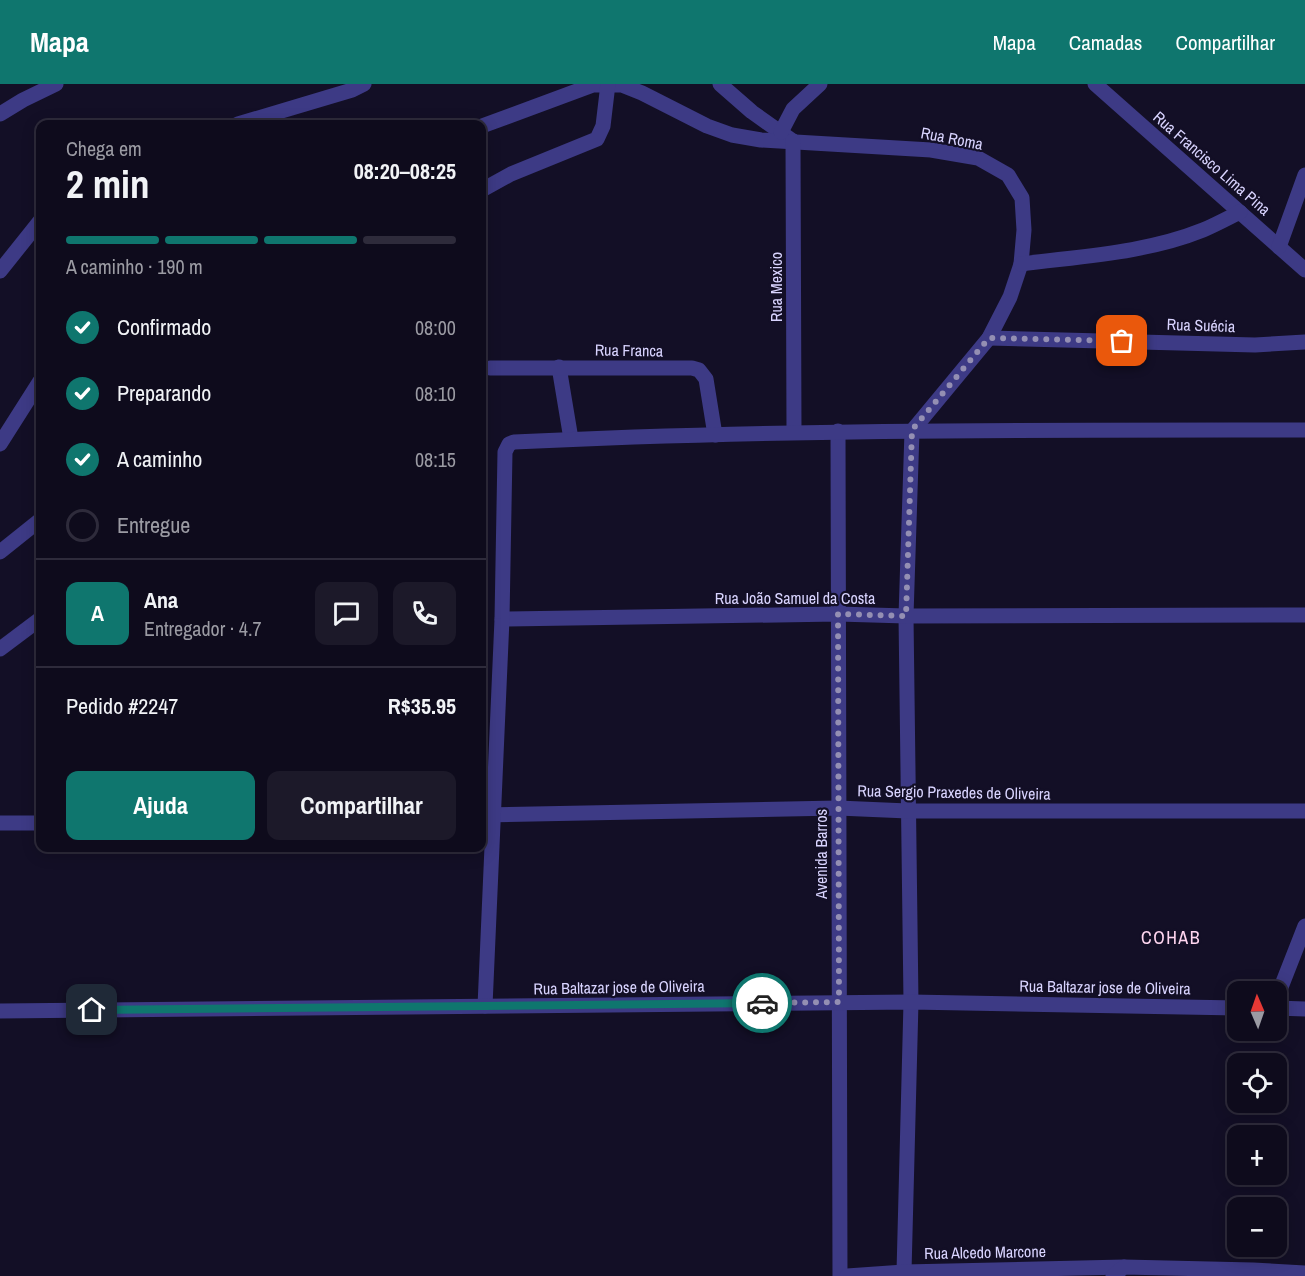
<!DOCTYPE html>
<html lang="pt">
<head>
<meta charset="utf-8">
<style>
	body { margin:0; font-family:"Archivo Narrow",sans-serif; background:#1c1929; color:#f1f3f6; height:100vh; display:flex; flex-direction:column; font-size:22px; white-space:nowrap }
	* { box-sizing:border-box; margin:0 }
	p { font-size:20px; color:#9b9ba3 }
	.icon { flex:none; width:33px; height:33px; fill:none; stroke:currentColor; stroke-width:2; stroke-linecap:round; stroke-linejoin:round }
	.map { position:relative; flex:1; overflow:hidden }
	.side { position:absolute; left:36px; top:36px; width:450px; height:732px; display:flex; flex-direction:column; background:#0e0b1c; border-radius:12px; box-shadow:0 3px 15px #0003,0 0 0 2px #2e2b3b }
	.side>* { flex:none }
	.needle { width:39px; rotate:358deg }
	.tools { position:absolute; left:1227px; top:897px; display:grid; gap:12px }
	.tools a { display:grid; place-items:center; width:60px; height:60px; border-radius:12px; background:#0e0b1c; box-shadow:0 3px 15px #0003,0 0 0 2px #2e2b3b; font-size:30px }
	.pin { position:absolute; display:grid; place-items:center; width:51px; height:51px; color:#fff; margin:-26px; border-radius:12px; box-shadow:0 3px 9px #0006 }
	.courier { position:absolute; display:grid; place-items:center; width:60px; height:60px; margin:-30px; border:4px solid #0f766e; border-radius:50%; background:#fff; color:#222; box-shadow:0 2px 8px #0007 }
	.overview em { font-style:normal; font-weight:700 }
	.overview div { display:flex; flex-direction:column-reverse }
	.overview { display:flex; align-items:center; justify-content:space-between; height:102px; padding:0 30px }
	h1 { font-size:39px; font-weight:700; line-height:45px }
	.bar { display:grid; grid-template-columns:repeat(4,1fr); gap:9px 6px; align-content:center; height:72px; padding:0 30px }
	.bar i { height:8px; border-radius:4px; background:#2e2b3b }
	.bar .current { background:#0f766e }
	.bar p { grid-column:span 4 }
	.line { display:flex; align-items:center; gap:15px; padding:0 30px; border-top:2px solid #2e2b3b }
	.line div { flex:1 }
	.round { display:grid; place-items:center; flex:none; width:63px; height:63px; border-radius:12px; background:#1c1929 }
	ol { padding:0 30px; list-style:none }
	li { display:flex; align-items:center; gap:18px; height:66px }
	li p { margin-inline-start:auto }
	li .icon { padding:6px; border-radius:50%; background:#0f766e; color:#fff; stroke-width:4 }
	li:last-child { color:#9b9ba3 }
	li i { width:33px; height:33px; border:3px solid #2e2b3b; border-radius:50% }
	.cta { display:flex; gap:12px; margin-top:auto; padding:12px 30px }
	.cta a { flex:1; height:69px; border-radius:12px; background:#0f766e; color:#fff; font-size:24px; font-weight:700; line-height:69px; text-align:center }
	.cta a+a { background:#1c1929; color:#f1f3f6 }
	header { display:flex; align-items:center; gap:36px; box-sizing:border-box; height:84px; padding:0 30px; background:#0f766e; color:#fff }
	header strong { font-size:28px }
	nav { display:flex; gap:33px; margin-inline-start:auto; font-size:21px }
	.map>svg:first-child { display:block }
	.lines { fill:none; stroke-linecap:round; stroke-linejoin:round }
	.minor { stroke:#3d3a85; stroke-width:15 }
	.tertiary { stroke:#3d3a85; stroke-width:15 }
	.done { stroke:#948fb3; stroke-width:6; stroke-dasharray:0 10.8 }
	.route { stroke:#0f766e; stroke-width:8 }
	.labels { text-anchor:middle; dominant-baseline:central; stroke-width:4.5; stroke-linejoin:round; paint-order:stroke }
	.street-label { font-size:16px; fill:#d9d4ff; stroke:#130f26 }
	.neighbourhood-label { font-size:18px; letter-spacing:1.5px; fill:#ffd6f0; stroke:#130f26 }
</style>
</head>
<body>
<header>
<strong>Mapa</strong>
<nav><a>Mapa</a><a>Camadas</a><a>Compartilhar</a></nav>
</header>
<div class="map">
<svg width="1305" height="1192" viewBox="0 0 1305 1192">
	<rect width="100%" height="100%" fill="#130f26"/>
	<g class="lines">
		<g class="minor">
			<path d="M720,0L752,28L793,57"/>
			<path d="M1095,0L1305,186"/>
			<path d="M0,30L23,16L56,0"/>
			<path d="M238,40L352,6L364,0"/>
			<path d="M482,42L593,1H622L642,9L707,42L732,51L761,56L931,66L978,74L1008,91L1022,114L1024,146L1021,180L1010,213L989,254L912,347L906,532L911,918L904,1188"/>
			<path d="M781,48L793,25L820,0"/>
			<path d="M793,57L794,348"/>
			<path d="M482,106L511,90L597,55L603,42L608,0"/>
			<path d="M1279,163L1305,91"/>
			<path d="M1021,180C1082,172 1146,169 1203,146C1215,141 1228,134 1240,128"/>
			<path d="M0,187L40,137"/>
			<path d="M989,254L1255,261L1305,258"/>
			<path d="M559,283L571,355"/>
			<path d="M490,284H692L699,286L706,295L715,351"/>
			<path d="M838,347L840,1192"/>
			<path d="M0,360L40,297"/>
			<path d="M0,468L40,436"/>
			<path d="M502,535L838,530L906,532L1305,531"/>
			<path d="M0,565L40,535"/>
			<path d="M482,731L838,724L908,727H1305"/>
			<path d="M0,739H40"/>
			<path d="M1276,916L1305,842"/>
			<path d="M485,922L502,535L505,368L509,360L514,358C778,345 1041,346 1305,346"/>
			<path d="M1276,924L1305,925"/>
			<path d="M0,927L911,918L1238,924"/>
			<path d="M847,1192L904,1188L1124,1183"/>
		</g>
		<path class="tertiary" d="M1113,1192L1124,1183L1253,1186L1305,1189"/>
	</g>
	<g class="lines">
		<path class="done" d="M762,919L839,918L838,530L906,532L912,346L989,254L1122,257"/>
		<path class="route" d="M92,926L762,919"/>
	</g>
	<g class="labels">
		<g class="street-label">
			<text transform="translate(952 54) rotate(11)">Rua Roma</text>
			<text transform="translate(1212 79) rotate(41)">Rua Francisco Lima Pina</text>
			<text transform="translate(776 203) rotate(-90)">Rua Mexico</text>
			<text transform="translate(1201 241) rotate(2)">Rua Suécia</text>
			<text transform="translate(629 266) rotate(1)">Rua Franca</text>
			<text x="795" y="514">Rua João Samuel da Costa</text>
			<text transform="translate(954 708) rotate(1)">Rua Sergio Praxedes de Oliveira</text>
			<text transform="translate(821 770) rotate(-90)">Avenida Barros</text>
			<text transform="translate(619 903) rotate(-1)">Rua Baltazar jose de Oliveira</text>
			<text transform="translate(1105 903) rotate(1)">Rua Baltazar jose de Oliveira</text>
			<text transform="translate(985 1168) rotate(-1)">Rua Alcedo Marcone</text>
		</g>
		<g class="neighbourhood-label">
			<text x="1171" y="853">COHAB</text>
		</g>
	</g>
</svg>
<div class="tools">
<a><svg class="needle" viewBox="-14 -14 28 28"><path d="M0-13l5 13h-10z" fill="#e53935"/><path d="M0 13l5-13h-10z" fill="#9b9ba3"/></svg></a>
<a><svg class="icon" aria-label="locate" viewBox="0 0 24 24"><circle cx="12" cy="12" r="6"/><path d="M12 2v4M12 18v4M2 12h4M18 12h4"/></svg></a>
<a>+</a>
<a>−</a>
</div>
<div class="pin" style="left:1122px;top:257px;background:#ea580c"><svg class="icon" aria-label="bag" viewBox="0 0 24 24"><path d="M5 8h14l-1 12H6zM9 8a3 3 0 0 1 6 0"/></svg></div>
<div class="pin" style="left:92px;top:926px;background:#1f2937"><svg class="icon" aria-label="home" viewBox="0 0 24 24"><path d="M3 11l9-7 9 7M6 9v11h12V9"/></svg></div>
<div class="courier" style="left:762px;top:919px"><svg class="icon" aria-label="car" viewBox="0 0 24 24"><path d="M5 17H2v-5l4-1 3-4h7l3 4 3 1v5h-3M9 17h6M6 11h13"/><circle cx="7" cy="17" r="2"/><circle cx="17" cy="17" r="2"/></svg></div>
<section class="side">
<div class="overview"><div><h1>2 min</h1><p>Chega em</p></div><em>08:20–08:25</em></div>
<div class="bar"><i class="current"></i><i class="current"></i><i class="current"></i><i></i><p>A caminho · 190 m</p></div>
<ol>
<li><svg class="icon" aria-label="check" viewBox="0 0 24 24"><path d="M5 12l5 5 9-10"/></svg>Confirmado<p>08:00</p></li>
<li><svg class="icon" aria-label="check" viewBox="0 0 24 24"><path d="M5 12l5 5 9-10"/></svg>Preparando<p>08:10</p></li>
<li><svg class="icon" aria-label="check" viewBox="0 0 24 24"><path d="M5 12l5 5 9-10"/></svg>A caminho<p>08:15</p></li>
<li><i></i>Entregue</li>
</ol>
<div class="line" style="height:108px"><b class="round" style="background:#0f766e;color:#fff">A</b><div><b>Ana</b><p>Entregador · 4.7</p></div><a class="round"><svg class="icon" aria-label="chat" viewBox="0 0 24 24"><path d="M4 5h16v11H9l-5 4z"/></svg></a><a class="round"><svg class="icon" aria-label="phone" viewBox="0 0 24 24"><path d="M5 4h4l2 5-3 2q2 4 5 5l2-3 5 2v4C11 20 4 13 5 4z"/></svg></a></div>
<div class="line" style="height:78px"><div>Pedido #2247</div><b>R$35.95</b></div>
<div class="cta"><a>Ajuda</a><a>Compartilhar</a></div>
</section>
</div>
</body>
</html>
